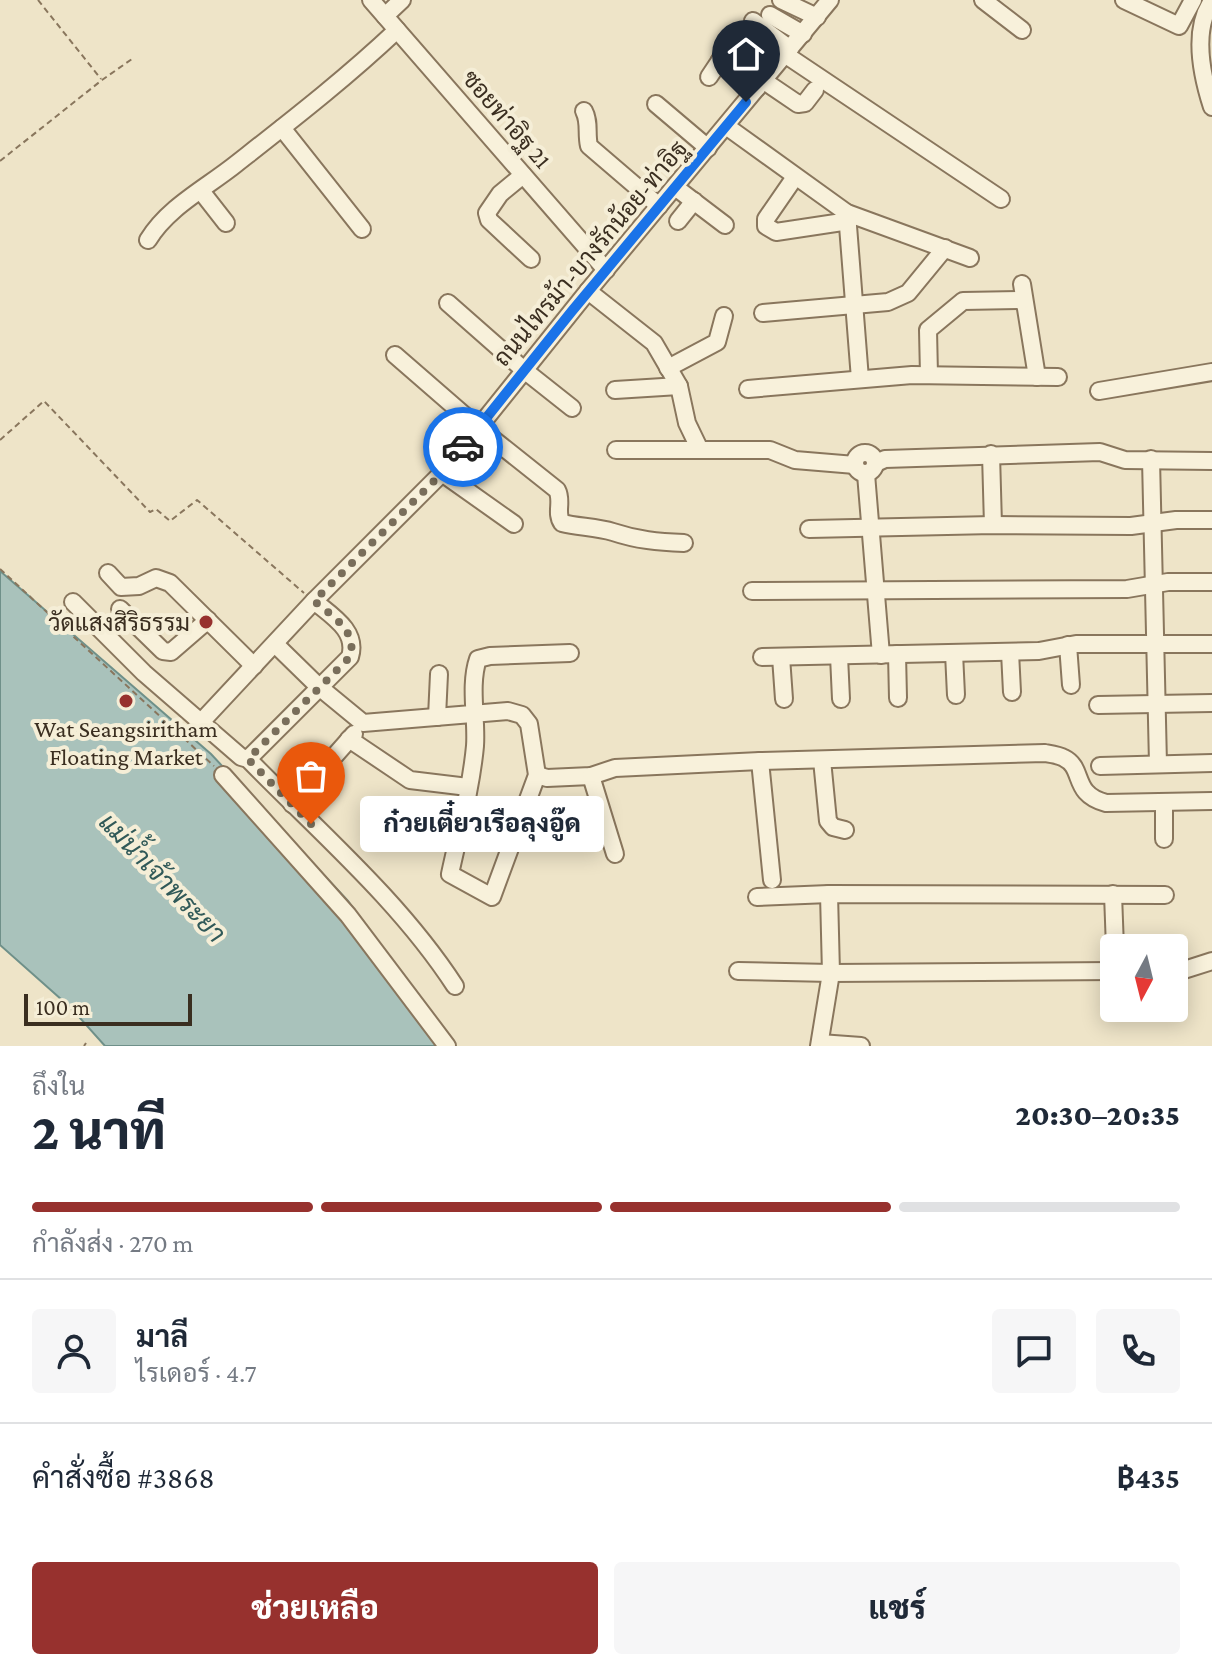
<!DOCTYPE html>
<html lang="th">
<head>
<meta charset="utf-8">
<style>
	body { margin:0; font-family:"Crimson Pro",Sarabun,serif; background:#f6f6f7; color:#1f2937; height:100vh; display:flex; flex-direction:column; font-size:30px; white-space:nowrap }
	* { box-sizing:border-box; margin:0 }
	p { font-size:26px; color:#747a83 }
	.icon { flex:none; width:44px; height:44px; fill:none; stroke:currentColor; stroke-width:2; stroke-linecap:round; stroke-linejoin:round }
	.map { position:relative; height:1046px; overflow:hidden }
	.sheet { display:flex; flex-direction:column; background:#fff; flex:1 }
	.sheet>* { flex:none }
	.needle { width:52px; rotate:187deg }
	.tools { position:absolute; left:1100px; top:934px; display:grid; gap:16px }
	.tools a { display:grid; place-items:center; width:88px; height:88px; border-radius:8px; background:#fff; box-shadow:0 4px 20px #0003; font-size:40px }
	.scale { position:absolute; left:24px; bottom:20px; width:168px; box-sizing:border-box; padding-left:8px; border:4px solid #3a2e20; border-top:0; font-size:22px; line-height:28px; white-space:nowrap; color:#3a2e20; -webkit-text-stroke:6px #f5eed7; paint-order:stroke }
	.pin { position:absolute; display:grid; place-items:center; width:68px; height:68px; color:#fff; margin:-82px -34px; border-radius:50% 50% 50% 0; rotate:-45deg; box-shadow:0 0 8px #0007 }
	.pin .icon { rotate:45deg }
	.courier { position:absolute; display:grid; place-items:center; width:80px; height:80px; margin:-40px; border:6px solid #1a73e8; border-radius:50%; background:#fff; color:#222; box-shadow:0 2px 10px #0007 }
	.bubble { position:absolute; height:56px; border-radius:8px; background:#fff; box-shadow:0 4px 20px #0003; font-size:26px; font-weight:800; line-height:56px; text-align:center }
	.head em { font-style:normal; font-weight:800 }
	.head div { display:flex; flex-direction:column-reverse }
	.head { display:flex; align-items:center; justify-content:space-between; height:136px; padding:0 32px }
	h1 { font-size:52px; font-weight:800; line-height:60px }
	.bar { display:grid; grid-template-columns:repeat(4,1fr); gap:12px 8px; align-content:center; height:96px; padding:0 32px }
	.bar i { height:10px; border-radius:6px; background:#e0e1e3 }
	.bar .selected { background:#97312e }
	.bar p { grid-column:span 4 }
	.line { display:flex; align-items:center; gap:20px; padding:0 32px; border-top:2px solid #e0e1e3 }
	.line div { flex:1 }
	.round { display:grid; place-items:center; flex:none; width:84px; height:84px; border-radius:8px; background:#f6f6f7 }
	.primary-button { display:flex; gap:16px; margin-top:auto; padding:16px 32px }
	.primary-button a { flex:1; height:92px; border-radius:8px; background:#97312e; color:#fff; font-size:32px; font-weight:800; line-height:92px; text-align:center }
	.primary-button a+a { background:#f6f6f7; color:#1f2937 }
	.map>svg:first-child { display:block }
	.water { fill:#a9c2bb; stroke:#6f9089; stroke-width:2 }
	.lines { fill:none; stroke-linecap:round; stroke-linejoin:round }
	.minor-casing { stroke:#89765d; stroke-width:20 }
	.path { stroke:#89765d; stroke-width:2; stroke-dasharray:6 4; stroke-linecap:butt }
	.minor { stroke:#f8f1db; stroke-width:16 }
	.done { stroke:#796e5b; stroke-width:8; stroke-dasharray:0 14.4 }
	.route { stroke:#1a73e8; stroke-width:10 }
	.poi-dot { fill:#97312e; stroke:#f5eed7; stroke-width:3 }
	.labels { text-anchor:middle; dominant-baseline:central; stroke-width:8; stroke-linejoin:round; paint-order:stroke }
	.street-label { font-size:24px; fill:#3a2e20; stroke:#f5eed7 }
	.poi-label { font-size:24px; fill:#3a2e20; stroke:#f5eed7; text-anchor:end }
	.water-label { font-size:26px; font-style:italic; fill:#305958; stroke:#f5eed7 }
</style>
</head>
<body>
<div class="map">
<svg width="1212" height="1046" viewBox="0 0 1212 1046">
	<rect width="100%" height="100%" fill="#eee4c8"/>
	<path class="water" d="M0,571L211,754L348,901L400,975L444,1046H105L71,1008L0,945Z"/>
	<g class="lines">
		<g class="minor-casing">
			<g id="minor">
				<path d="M371,0L606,270"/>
				<path d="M781,0L817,17"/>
				<path d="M983,0L1022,30"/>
				<path d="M1124,0L1179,26L1193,0"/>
				<path d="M1212,1C1192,30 1202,76 1212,107"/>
				<path d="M770,15L803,34"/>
				<path d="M385,16L402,0"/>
				<path d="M753,21L790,49"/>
				<path d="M786,55L1001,199"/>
				<path d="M720,60L757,88"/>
				<path d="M709,77L733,41"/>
				<path d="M764,81L798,104L805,103L815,90"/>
				<path d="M656,104L708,148"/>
				<path d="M584,111C590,122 586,133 589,146L659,206"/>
				<path d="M726,126L847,213L970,258"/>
				<path d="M282,128L362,229"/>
				<path d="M523,175L500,194L487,213L489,220L531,259"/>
				<path d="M795,177L766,219V226L776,232L849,221"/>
				<path d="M675,187L725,225"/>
				<path d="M201,191L226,223"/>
				<path d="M847,213L860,379"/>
				<path d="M678,221L694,201"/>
				<path d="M148,240C168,207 206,188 236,164C292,120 345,79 397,30"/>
				<path d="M1022,284L1037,377"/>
				<path d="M588,291L654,343L679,386L687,423L700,450"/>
				<path d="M448,303L524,370L572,408"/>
				<path d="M763,313L888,302L908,293L945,248"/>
				<path d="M395,355L479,428L557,490C563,501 555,513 562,523C578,527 597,527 613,532C637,540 658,542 684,543"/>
				<path d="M668,368L717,342L724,316"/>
				<path d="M929,375L928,330L963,301L1024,300"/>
				<path d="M748,389L912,375L1058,377"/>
				<path d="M615,390L679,386"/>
				<path d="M1099,391L1212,372"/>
				<path d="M616,450H770L795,460L855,465"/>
				<circle cx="865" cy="463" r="10"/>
				<path d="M991,454L993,525"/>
				<path d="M1151,459L1158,764"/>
				<path d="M876,463L885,459L1100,452L1125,460L1212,461"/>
				<path d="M442,473L514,524"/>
				<path d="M866,474L881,655"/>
				<path d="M809,529L993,525L1131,526L1176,520H1212"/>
				<path d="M108,573L121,587L139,586L156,578L170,583L254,666"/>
				<path d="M752,591L1127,589L1168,582H1212"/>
				<path d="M73,602L144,673L241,757L248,759C319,832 399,900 455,986"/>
				<path d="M120,609L163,651L171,652L208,620"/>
				<path d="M275,644L318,686L363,723L508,711L522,715L529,724L537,775L492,897L450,874C459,832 471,789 475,746C477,719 469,685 478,659L490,656L570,653"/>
				<path d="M1068,645L1071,685"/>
				<path d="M1010,652L1012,692"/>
				<path d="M954,653L956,695"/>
				<path d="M897,654L898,698"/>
				<path d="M839,656L841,699"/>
				<path d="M762,657L1039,651L1076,644H1212"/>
				<path d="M781,657L784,699"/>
				<path d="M1098,705L1212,703"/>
				<path d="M437,717L439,674"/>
				<path d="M203,720L314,601L442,473L588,291L830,0"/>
				<path d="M349,739L410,780L468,787"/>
				<path d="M248,759L350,657C358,631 332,616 314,601"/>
				<path d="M822,760L828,821L833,827L845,830"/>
				<path d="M760,761L772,880"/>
				<path d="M1100,766L1212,763"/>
				<path d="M223,775L348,915L447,1046"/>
				<path d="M537,775L547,778L591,776L615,768L760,761L1045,753C1051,754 1059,755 1064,758C1085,768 1071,794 1106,803L1212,801"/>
				<path d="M591,776L615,854"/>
				<path d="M292,804L354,734"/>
				<path d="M1164,839V802"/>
				<path d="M1113,894L1115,948"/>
				<path d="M757,897L829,894L1165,895"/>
				<path d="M1174,970H1184L1212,961"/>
				<path d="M738,971L831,973L1114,971"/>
				<path d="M820,1043L861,1046"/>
				<path d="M819,1046L831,973L829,894"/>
			</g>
		</g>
		<g class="path">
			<path d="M38,0L101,79"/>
			<path d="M0,161L102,80L132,59"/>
			<path d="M0,440L44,401L150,512L156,509L170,521L197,500L304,593"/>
			<path d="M0,569L214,766"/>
			<path d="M84,1046L86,1043"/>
		</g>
		<use href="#minor" class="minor"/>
	</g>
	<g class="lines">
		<path class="done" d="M311,824L248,759L350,657C358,631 332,616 314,601L442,473L463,447"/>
		<path class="route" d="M463,447L572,311L746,102"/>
	</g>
	<g class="poi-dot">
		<circle cx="206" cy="622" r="8"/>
		<circle cx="126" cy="701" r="8"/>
	</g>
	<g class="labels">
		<g class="street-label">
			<text transform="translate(507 119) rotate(49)">ซอยท่าอิฐ 21</text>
			<text transform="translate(590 253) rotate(-50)">ถนนไทรม้า-บางรักน้อย-ท่าอิฐ</text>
		</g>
		<g class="poi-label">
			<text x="190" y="622">วัดแสงสิริธรรม</text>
			<text x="126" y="728" text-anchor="middle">Wat Seangsiritham<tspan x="126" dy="28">Floating Market</tspan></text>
		</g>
		<g class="water-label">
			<text transform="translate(162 878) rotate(46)">แม่น้ำเจ้าพระยา</text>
		</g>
	</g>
</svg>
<div class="tools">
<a><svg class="needle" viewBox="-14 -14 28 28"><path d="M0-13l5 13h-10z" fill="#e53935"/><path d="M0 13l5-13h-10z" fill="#747a83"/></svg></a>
</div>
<div class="scale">100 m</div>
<div class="pin" style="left:311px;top:824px;background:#ea580c"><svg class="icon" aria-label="bag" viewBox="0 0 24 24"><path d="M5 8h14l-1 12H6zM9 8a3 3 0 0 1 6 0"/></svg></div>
<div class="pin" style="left:746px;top:102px;background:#1f2937"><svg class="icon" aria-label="home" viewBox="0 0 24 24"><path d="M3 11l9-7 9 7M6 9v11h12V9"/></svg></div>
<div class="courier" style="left:463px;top:447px"><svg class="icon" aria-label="car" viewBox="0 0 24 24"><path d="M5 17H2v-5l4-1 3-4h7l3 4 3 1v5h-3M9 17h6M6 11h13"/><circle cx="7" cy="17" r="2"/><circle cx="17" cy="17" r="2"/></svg></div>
<div class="bubble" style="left:360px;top:796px;width:244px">ก๋วยเตี๋ยวเรือลุงอู๊ด</div>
</div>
<section class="sheet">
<div class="head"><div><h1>2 นาที</h1><p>ถึงใน</p></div><em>20:30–20:35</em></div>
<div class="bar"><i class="selected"></i><i class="selected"></i><i class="selected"></i><i></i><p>กำลังส่ง · 270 m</p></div>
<div class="line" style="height:144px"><a class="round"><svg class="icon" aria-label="person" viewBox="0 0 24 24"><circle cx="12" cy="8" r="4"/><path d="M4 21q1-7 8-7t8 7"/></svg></a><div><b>มาลี</b><p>ไรเดอร์ · 4.7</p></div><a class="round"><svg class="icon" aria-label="chat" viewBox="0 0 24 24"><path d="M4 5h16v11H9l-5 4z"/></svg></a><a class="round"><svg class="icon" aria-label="phone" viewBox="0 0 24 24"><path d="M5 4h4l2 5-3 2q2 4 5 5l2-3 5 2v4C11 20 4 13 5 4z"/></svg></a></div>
<div class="line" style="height:104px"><div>คำสั่งซื้อ #3868</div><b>฿435</b></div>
<div class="primary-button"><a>ช่วยเหลือ</a><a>แชร์</a></div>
</section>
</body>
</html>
